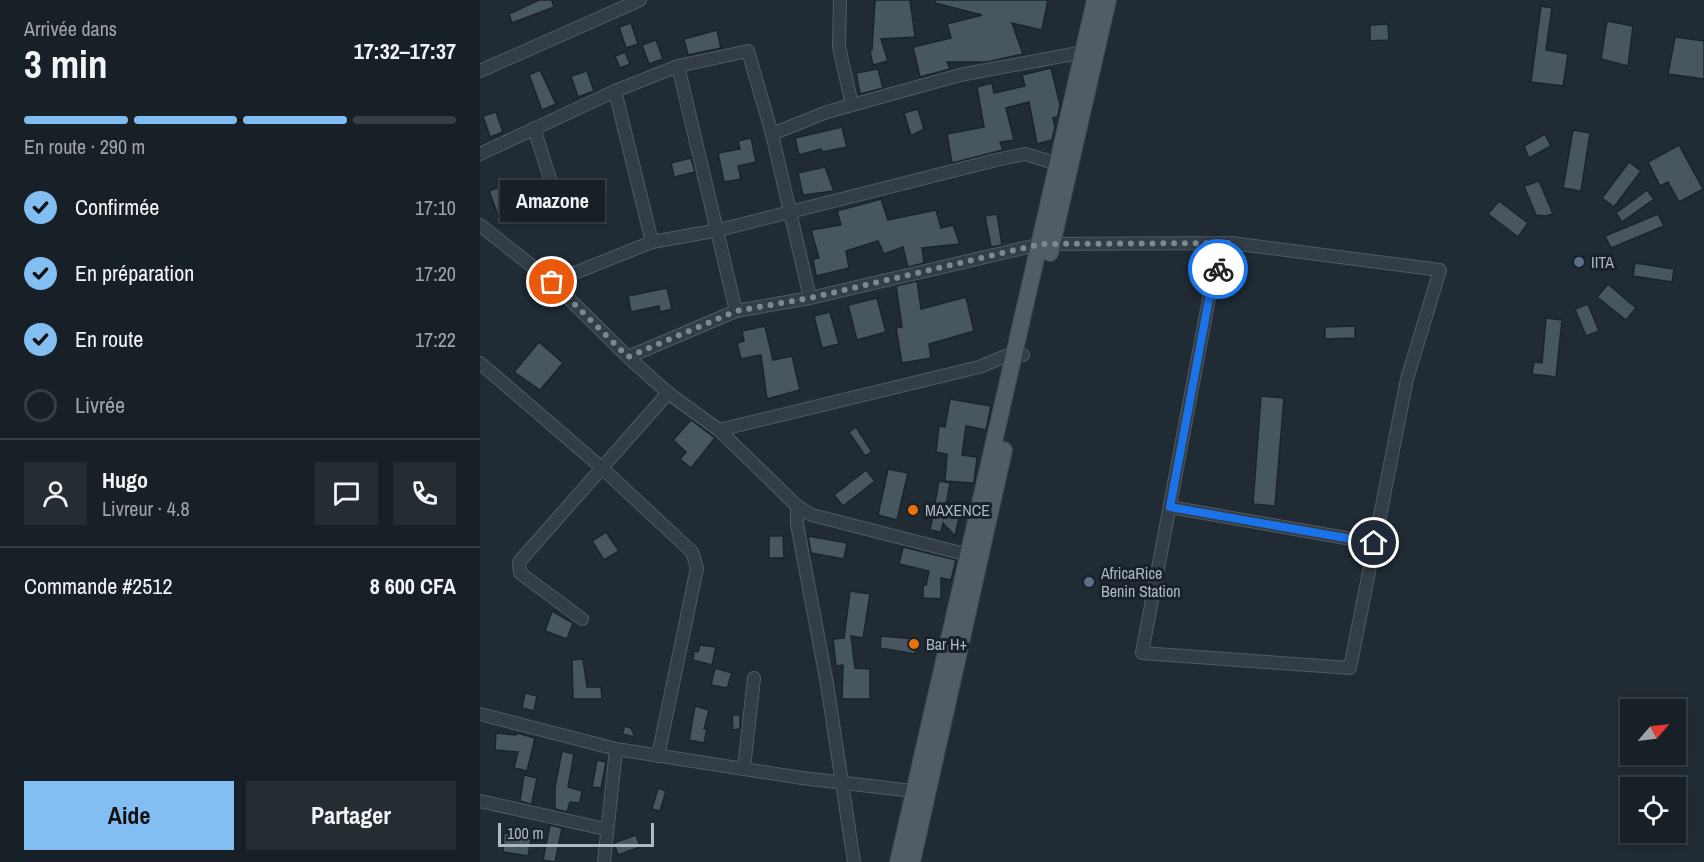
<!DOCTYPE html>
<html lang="fr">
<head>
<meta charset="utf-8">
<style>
	body { margin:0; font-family:"Archivo Narrow",sans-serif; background:#252d33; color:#f1f3f6; height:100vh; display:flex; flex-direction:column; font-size:22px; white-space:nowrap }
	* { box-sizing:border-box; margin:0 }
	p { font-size:20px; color:#9fa3a7 }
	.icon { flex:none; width:33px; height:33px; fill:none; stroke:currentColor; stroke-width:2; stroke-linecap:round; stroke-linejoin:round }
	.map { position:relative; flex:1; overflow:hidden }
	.panel { display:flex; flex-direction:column; background:#182027; width:480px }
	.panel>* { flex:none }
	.needle { width:39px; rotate:62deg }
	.tools { position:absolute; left:1140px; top:699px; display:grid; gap:12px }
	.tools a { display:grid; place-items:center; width:66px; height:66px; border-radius:0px; background:#182027; box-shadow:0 3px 9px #0003,0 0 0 2px #363e44; font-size:30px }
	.scale { position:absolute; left:18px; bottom:15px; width:156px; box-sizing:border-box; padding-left:6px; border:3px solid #adb8c2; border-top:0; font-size:16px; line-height:21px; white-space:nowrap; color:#adb8c2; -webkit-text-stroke:4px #192229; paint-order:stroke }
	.pin { position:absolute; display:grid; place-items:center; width:51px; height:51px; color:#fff; margin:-26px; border:3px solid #fff; border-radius:50%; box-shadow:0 2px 6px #0007 }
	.courier { position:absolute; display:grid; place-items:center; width:60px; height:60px; margin:-30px; border:4px solid #1a73e8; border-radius:50%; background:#fff; color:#222; box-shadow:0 2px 8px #0007 }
	.bubble { position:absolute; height:42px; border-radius:0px; background:#182027; box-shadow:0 3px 9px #0003,0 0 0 2px #363e44; font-size:20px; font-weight:800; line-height:42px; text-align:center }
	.headline em { font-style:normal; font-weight:800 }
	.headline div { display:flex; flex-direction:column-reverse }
	.headline { display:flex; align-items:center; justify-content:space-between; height:102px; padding:0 24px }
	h1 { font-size:39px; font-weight:800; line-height:45px }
	.bar { display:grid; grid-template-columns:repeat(4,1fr); gap:9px 6px; align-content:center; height:72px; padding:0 24px }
	.bar i { height:8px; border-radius:4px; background:#363e44 }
	.bar .current { background:#82bef2 }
	.bar p { grid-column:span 4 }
	.line { display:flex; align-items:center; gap:15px; padding:0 24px; border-top:2px solid #363e44 }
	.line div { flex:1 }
	.round { display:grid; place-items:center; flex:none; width:63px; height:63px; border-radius:0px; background:#252d33 }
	ol { padding:0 24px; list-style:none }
	li { display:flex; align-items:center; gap:18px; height:66px }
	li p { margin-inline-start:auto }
	li .icon { padding:6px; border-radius:50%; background:#82bef2; color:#111; stroke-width:4 }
	li:last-child { color:#9fa3a7 }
	li i { width:33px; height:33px; border:3px solid #363e44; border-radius:50% }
	.action { display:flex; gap:12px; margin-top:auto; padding:12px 24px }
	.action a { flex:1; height:69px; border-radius:0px; background:#82bef2; color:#111; font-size:24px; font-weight:800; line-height:69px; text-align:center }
	.action a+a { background:#252d33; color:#f1f3f6 }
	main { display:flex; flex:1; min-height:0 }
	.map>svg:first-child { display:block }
	.building { fill:#485660; stroke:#1b242b; stroke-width:1.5 }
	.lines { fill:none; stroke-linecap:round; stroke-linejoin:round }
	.minor-casing { stroke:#505b63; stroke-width:14 }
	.major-casing { stroke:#3c464e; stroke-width:18 }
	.minor { stroke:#333d45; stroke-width:12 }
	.major { stroke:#515c65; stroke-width:16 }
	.done { stroke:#7c8790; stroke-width:6; stroke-dasharray:0 10.8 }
	.route { stroke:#1a73e8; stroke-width:8 }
	.service-dot { fill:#5c6f8a; stroke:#192229; stroke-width:2 }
	.food-dot { fill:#e8710a; stroke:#192229; stroke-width:2 }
	.labels { text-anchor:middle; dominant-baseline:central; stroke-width:6; stroke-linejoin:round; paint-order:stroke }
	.poi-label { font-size:16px; fill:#adb8c2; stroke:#192229; text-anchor:start }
</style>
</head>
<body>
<main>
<section class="panel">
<div class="headline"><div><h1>3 min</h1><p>Arrivée dans</p></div><em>17:32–17:37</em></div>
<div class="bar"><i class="current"></i><i class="current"></i><i class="current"></i><i></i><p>En route · 290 m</p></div>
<ol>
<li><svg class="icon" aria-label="check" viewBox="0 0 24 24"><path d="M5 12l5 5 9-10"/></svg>Confirmée<p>17:10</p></li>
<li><svg class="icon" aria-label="check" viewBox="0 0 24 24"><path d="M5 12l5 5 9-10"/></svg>En préparation<p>17:20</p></li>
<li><svg class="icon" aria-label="check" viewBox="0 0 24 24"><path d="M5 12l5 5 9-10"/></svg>En route<p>17:22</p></li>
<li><i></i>Livrée</li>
</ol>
<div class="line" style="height:108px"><a class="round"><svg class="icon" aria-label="person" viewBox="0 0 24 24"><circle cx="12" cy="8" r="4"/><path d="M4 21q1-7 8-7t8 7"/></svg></a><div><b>Hugo</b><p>Livreur · 4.8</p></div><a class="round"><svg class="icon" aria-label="chat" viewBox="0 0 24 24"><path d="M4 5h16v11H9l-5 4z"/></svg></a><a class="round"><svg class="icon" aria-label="phone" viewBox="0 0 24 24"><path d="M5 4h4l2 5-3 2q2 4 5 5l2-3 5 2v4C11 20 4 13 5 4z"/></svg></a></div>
<div class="line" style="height:78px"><div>Commande #2512</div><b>8 600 CFA</b></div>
<div class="action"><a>Aide</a><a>Partager</a></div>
</section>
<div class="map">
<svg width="1224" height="862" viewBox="0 0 1224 862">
	<rect width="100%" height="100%" fill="#202b34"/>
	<g class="building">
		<path d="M59,0H72L74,7L32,23L29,14Z"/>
		<path d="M395,0H430L435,37L401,39L408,61L393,65L390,51L392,50Z"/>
		<path d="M455,0H568L562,30L532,23L543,54L507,62H467L470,69L440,77L433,47L471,38L467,24L502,15L455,3Z"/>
		<path d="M1061,6L1072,8L1066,50L1088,54L1083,86L1051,82Z"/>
		<path d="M1127,21L1153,26L1148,66L1121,59Z"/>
		<path d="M151,23L158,44L146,48L139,27Z"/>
		<path d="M908,24L909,40L890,41V25Z"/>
		<path d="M237,30L241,48L208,55L204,39Z"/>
		<path d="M1195,37L1224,41V79L1188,74Z"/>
		<path d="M176,40L183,59L169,64L162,45Z"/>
		<path d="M145,52L150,64L140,68L135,56Z"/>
		<path d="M571,68L580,105L578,116L573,118L575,127L572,140L557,144L549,102L526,108L534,140L520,142L523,150L472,163L467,134L504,127L497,87L512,83L514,93L545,86L542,75Z"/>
		<path d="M398,69L403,88L380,94L376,73Z"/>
		<path d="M60,70L76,104L62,110L49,75Z"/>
		<path d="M107,71L114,91L98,97L91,76Z"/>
		<path d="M438,109L444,129L431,136L424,113Z"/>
		<path d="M16,112L23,132L10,137L3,116Z"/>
		<path d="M362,127L367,147L342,152L341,149L319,155L315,138Z"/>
		<path d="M1093,130L1110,133L1101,191L1083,188Z"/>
		<path d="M1065,134L1071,146L1049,158L1044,146Z"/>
		<path d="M271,138L276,162L258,166L261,179L244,182L238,153L260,149L258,141Z"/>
		<path d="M1199,145L1223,189L1199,202L1188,182L1180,186L1168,162Z"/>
		<path d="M211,158L215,172L194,177L191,163Z"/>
		<path d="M1149,162L1161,171L1134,207L1122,198Z"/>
		<path d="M345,167L354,191L323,195L318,173Z"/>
		<path d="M40,179L51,210L20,221L9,191Z"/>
		<path d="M1059,181L1073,214L1065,216L1056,215L1044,186Z"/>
		<path d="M1167,190L1174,199L1142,222L1136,213Z"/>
		<path d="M401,199L408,220L456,210L461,228L473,225L480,244L442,248L444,263L428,267L423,247L404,254L398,241L366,251L369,268L336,276L333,259L339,258L331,230L361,225L357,211Z"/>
		<path d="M1019,201L1048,223L1038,237L1008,214Z"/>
		<path d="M517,214L522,245L511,247L505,216Z"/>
		<path d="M1178,214L1184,226L1131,248L1125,236Z"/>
		<path d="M1155,263L1194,269L1192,282L1153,276Z"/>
		<path d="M437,281L441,309L486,297L494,331L449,344L451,358L422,363L416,328L422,327L416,286Z"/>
		<path d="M1128,284L1156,308L1146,320L1117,297Z"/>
		<path d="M187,288L192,309L180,312L179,306L151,312L148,296Z"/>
		<path d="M397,298L406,332L377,340L368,305Z"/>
		<path d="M1108,304L1119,331L1106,336L1095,309Z"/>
		<path d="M350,312L359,344L342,348L334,316Z"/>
		<path d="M1066,318L1082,320L1076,377L1052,374L1054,362L1062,363Z"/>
		<path d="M285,326L293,360L312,356L320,390L287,399L281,355L261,359L257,343L264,341L262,331Z"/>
		<path d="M875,326V338L845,339V327Z"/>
		<path d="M59,342L83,363L60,390L34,372Z"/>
		<path d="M781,396L804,398L795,506L773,504Z"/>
		<path d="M470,399L511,406L506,430L486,426L482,455L497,457L494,483L465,481L467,454L456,452L459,426L465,427Z"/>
		<path d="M211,420L235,438L211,468L200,459L206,452L193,440Z"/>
		<path d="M376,427L392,452L385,456L369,432Z"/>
		<path d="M408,469L428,473L417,520L398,515Z"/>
		<path d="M386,470L395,481L363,506L354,495Z"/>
		<path d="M459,481L470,483L466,505L481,508L475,536L463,523L461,532L450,530Z"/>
		<path d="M126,532L139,551L124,560L112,541Z"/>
		<path d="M289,536H303L304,558H289Z"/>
		<path d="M328,536L367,543L364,559L331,553Z"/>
		<path d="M423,547L476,560L471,580L461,578V599L443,598V585H446L449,571L419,564Z"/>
		<path d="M370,591L390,594L383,638L371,636L375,668L390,669V699H362L363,665L356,666L353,639L364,638Z"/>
		<path d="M72,611L93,623L87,639L65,631Z"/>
		<path d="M401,636L436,639L435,654L400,648Z"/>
		<path d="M220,645L236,647L232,665L213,660L214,651L218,652Z"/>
		<path d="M103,659L107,687H121L122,699H93L92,660Z"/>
		<path d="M235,668L252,673L247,688L231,685Z"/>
		<path d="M45,693L57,696L54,711L42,708Z"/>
		<path d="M215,706L229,710L224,729H227L224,743L209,740Z"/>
		<path d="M252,715H260V729L253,730Z"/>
		<path d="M145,726L151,728L155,737L142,734Z"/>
		<path d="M16,733L36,735L37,733L55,738L47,771L34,768L38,752L15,750Z"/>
		<path d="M82,751L94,754L88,787L102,791L100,803L90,802L87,812L75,809V787Z"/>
		<path d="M117,760L126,762L121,788L112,787Z"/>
		<path d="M44,775L57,778L52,802L54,805L40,801Z"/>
		<path d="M178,788L186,791L180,811L172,809Z"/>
		<path d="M70,825L82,828L75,862L63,860Z"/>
		<path d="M24,833L51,839L48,856L23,852Z"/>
		<path d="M156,835L160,847L138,855L134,843Z"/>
	</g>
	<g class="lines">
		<g class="minor-casing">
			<g id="minor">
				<path d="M360,0L359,47L372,105"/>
				<path d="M198,66L256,311"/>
				<path d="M0,71L160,0"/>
				<path d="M135,91L172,242"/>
				<path d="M54,128L75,195"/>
				<path d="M292,134L347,112L480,75L609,51"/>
				<path d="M0,154L135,91L198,66L268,51L292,134L330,298"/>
				<path d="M0,225L72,282L148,357L188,393L239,430L317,506L332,515L496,557"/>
				<path d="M72,282L172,242L239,230L516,160L545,154L585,166"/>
				<path d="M148,357L256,311L330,298L561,244L751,243L960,270L927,379L870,668L662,653L731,288L745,251L751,243"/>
				<path d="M0,363L122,468L212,552L217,568L178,756"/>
				<path d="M239,430L499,367L533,353L543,355"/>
				<path d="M317,506V524L347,684L374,862"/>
				<path d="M690,507L894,543"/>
				<path d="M102,619L40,573L39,562L188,393"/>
				<path d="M0,714L136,749L322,778L441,792"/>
				<path d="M264,768L274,678"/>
				<path d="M0,801L125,829"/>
				<path d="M124,862L136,749"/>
			</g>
		</g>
		<g class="major-casing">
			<g id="major">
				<path d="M570,253L628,0"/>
				<path d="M418,862L615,0"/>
				<path d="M432,862L524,450"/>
			</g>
		</g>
		<use href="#minor" class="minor"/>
		<use href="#major" class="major"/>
	</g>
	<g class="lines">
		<path class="done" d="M72,282L148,357L256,311L330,298L561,244L751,243L745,250L738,269"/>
		<path class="route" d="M738,269L731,288L690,507L894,543"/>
	</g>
	<g class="service-dot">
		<circle cx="1099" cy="262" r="6"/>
		<circle cx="609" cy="582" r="6"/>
	</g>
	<g class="food-dot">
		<circle cx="433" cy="510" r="6"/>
		<circle cx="434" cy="644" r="6"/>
	</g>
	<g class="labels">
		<g class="poi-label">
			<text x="1111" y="262">IITA</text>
			<text x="445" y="510">MAXENCE</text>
			<text x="621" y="573">AfricaRice<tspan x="621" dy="18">Benin Station</tspan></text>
			<text x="446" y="644">Bar H+</text>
		</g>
	</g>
</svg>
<div class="tools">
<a><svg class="needle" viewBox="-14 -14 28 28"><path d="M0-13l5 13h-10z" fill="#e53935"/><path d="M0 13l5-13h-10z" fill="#9fa3a7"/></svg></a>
<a><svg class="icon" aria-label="locate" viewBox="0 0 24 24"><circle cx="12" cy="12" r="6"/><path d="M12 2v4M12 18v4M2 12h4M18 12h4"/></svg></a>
</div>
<div class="scale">100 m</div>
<div class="pin" style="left:72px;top:282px;background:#ea580c"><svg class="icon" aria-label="bag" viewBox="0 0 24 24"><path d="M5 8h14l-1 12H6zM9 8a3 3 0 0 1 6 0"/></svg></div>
<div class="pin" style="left:894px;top:543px;background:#1f2937"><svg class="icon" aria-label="home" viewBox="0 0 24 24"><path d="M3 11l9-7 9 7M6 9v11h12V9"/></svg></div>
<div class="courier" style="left:738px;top:269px"><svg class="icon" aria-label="bike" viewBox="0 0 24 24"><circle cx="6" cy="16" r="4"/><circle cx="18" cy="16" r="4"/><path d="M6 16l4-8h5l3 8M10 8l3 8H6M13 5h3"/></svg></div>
<div class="bubble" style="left:20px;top:180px;width:105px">Amazone</div>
</div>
</main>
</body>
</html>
